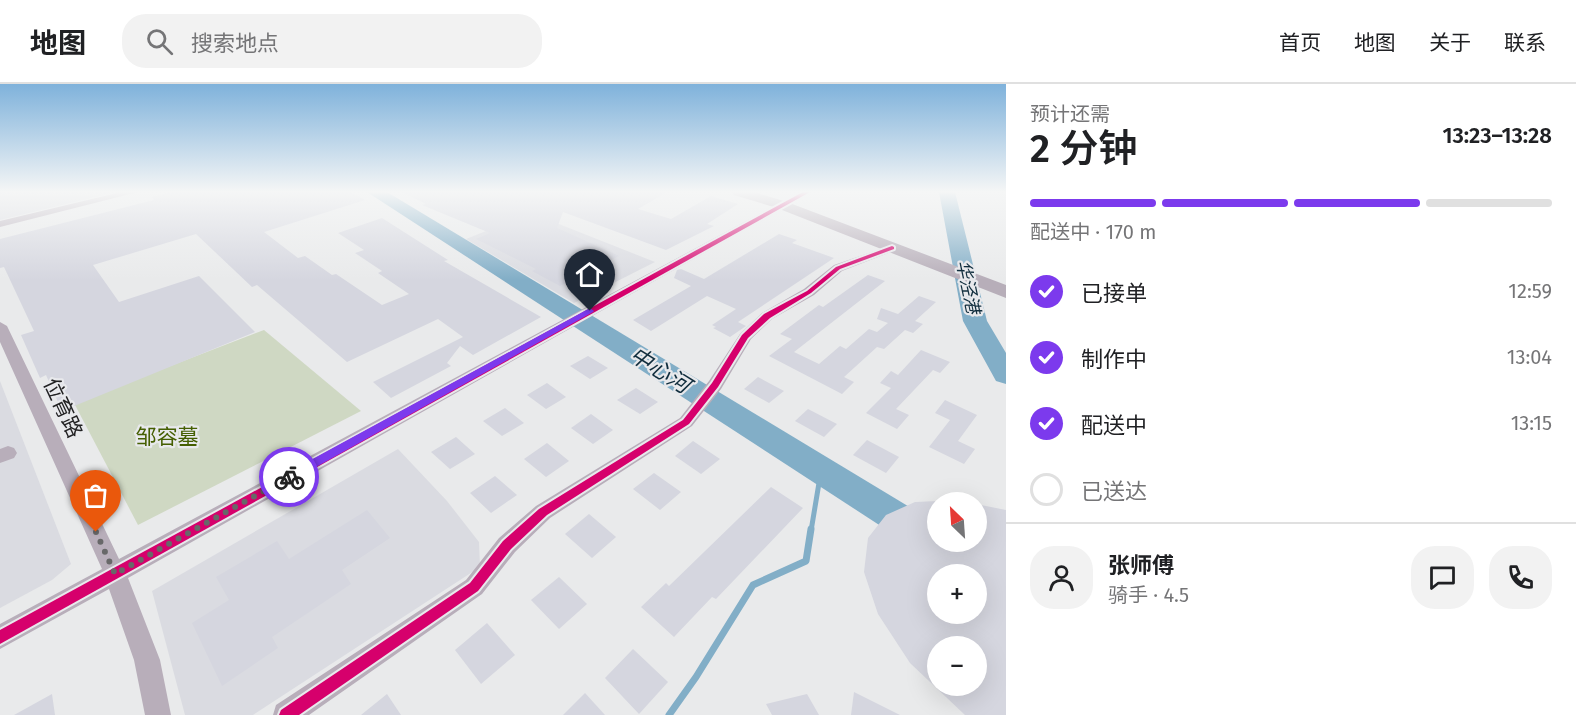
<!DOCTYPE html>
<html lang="zh">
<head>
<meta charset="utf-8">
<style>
	body { margin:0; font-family:"Fira Sans","Noto Sans SC",sans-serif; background:#f2f2f2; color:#202124; height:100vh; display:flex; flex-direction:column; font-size:22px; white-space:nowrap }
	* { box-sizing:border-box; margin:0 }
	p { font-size:20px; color:#757577 }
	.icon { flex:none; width:33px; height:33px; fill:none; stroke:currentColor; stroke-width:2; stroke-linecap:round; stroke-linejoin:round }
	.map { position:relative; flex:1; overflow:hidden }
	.drawer { display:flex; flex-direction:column; background:#fff; width:570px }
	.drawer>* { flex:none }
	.needle { width:39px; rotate:335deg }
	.fabs { position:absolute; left:927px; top:408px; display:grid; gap:12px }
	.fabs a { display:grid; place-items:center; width:60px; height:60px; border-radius:50%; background:#fff; box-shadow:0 6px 24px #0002; font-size:30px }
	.pin { position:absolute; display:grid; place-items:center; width:51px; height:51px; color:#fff; margin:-62px -26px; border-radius:50% 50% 50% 0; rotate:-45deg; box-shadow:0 0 6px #0007 }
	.pin .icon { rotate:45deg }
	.courier { position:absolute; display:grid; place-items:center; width:60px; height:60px; margin:-30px; border:4px solid #7c3aed; border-radius:50%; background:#fff; color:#222; box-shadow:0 2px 8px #0007 }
	.summary em { font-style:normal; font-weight:600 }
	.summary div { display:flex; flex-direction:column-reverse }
	.summary { display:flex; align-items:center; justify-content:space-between; height:102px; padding:0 24px }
	h1 { font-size:39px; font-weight:600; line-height:45px }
	.bar { display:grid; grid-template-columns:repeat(4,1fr); gap:9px 6px; align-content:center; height:72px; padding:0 24px }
	.bar i { height:8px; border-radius:4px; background:#e0e0e0 }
	.bar .selected { background:#7c3aed }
	.bar p { grid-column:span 4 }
	.line { display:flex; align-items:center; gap:15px; padding:0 24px; border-top:2px solid #e0e0e0 }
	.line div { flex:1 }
	.round { display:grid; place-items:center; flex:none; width:63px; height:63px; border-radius:24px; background:#f2f2f2 }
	ol { padding:0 24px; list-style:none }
	li { display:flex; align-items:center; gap:18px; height:66px }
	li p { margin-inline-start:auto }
	li .icon { padding:6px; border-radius:50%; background:#7c3aed; color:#fff; stroke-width:4 }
	li:last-child { color:#757577 }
	li i { width:33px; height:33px; border:3px solid #e0e0e0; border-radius:50% }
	header { display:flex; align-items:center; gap:36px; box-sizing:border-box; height:84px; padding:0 30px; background:#fff; border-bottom:2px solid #e0e0e0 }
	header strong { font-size:28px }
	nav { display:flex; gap:33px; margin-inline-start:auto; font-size:21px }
	.search { width:420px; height:54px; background:#f2f2f2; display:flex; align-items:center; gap:15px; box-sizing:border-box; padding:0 21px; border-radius:24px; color:#757577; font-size:22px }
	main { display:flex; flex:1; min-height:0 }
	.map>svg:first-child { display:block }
	.built { fill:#dadbe1 }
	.green { fill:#cfd8c3 }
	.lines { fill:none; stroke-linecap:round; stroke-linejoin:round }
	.stream-far1 { stroke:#82aec7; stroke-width:5 }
	.stream { stroke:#82aec7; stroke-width:7 }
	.river { fill:#82aec7; fill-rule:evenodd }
	.building { fill:#d5d6df; fill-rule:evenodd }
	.street { fill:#b8aeba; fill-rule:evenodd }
	.secondary { fill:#b7aeb9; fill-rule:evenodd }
	.cycleway-casing { stroke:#e8e9ec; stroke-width:4 }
	.cycleway { fill:#d6006c; fill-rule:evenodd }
	.route { fill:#7c3aed }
	.done { stroke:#686869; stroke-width:6; stroke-dasharray:0 10.8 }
	.labels { text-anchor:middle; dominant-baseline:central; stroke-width:4.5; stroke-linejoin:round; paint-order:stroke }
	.far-water-label { font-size:18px; font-style:italic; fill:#102d3d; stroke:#e8e9ec }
	.street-label { font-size:21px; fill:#222223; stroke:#e8e9ec }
	.park-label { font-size:21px; fill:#455f02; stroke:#e8e9ec }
	.water-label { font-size:22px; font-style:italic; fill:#102d3d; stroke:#e8e9ec }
</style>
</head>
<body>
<header>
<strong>地图</strong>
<div class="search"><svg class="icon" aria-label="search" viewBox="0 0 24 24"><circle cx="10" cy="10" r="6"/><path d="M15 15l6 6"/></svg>搜索地点</div>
<nav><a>首页</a><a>地图</a><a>关于</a><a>联系</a></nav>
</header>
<main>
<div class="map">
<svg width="1006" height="631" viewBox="0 0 1006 631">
	<rect width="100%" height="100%" fill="#e9eaeb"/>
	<g class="built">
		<path d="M0,108H116L0,136Z"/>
		<path d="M531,129L655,178L574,219L466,155Z"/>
		<path d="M0,297L71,480L52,496L0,524Z"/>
		<path d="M398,365L447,417L479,458L480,483L253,631H185L152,507Z"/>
	</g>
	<path class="green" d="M264,246L361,327L138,441L74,319Z"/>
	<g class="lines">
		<path class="stream-far1" d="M811,447L821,387"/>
		<path class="stream" d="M669,631L696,593L753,501L806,477L811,445"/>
		<g class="river">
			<path d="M367,108H387L936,439V461L923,465L910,461Z"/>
			<path d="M939,108H955L987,237L1006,269V300L996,297L963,237Z"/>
		</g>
	</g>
	<g class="building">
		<path d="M172,108H351L365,116L264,148L298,174L305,172L332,191L336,190L382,221L409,210L378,189L382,187L355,169L364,166L338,149L382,134L448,176L444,177L541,233L473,271L460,262L447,279L451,282L391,314L373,298L463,253L438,235L347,278L257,201L252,203L196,150L93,181L119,218L199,192L255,248L62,327L46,291L40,294L21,251L34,247L4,183L0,184V155L154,116L152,113Z"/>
		<path d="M402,108H667L638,125L671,135L711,112L738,120L707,140L714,142L666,166L563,128L557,144L619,172L560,202L532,187L536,185L476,155L490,149L422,121L426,120Z"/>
		<path d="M779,150L797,156L792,159L834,174L738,238L746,242L730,253L713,244L716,243L712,241L736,225L707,212L651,247L633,236L691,202L674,194L677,186L681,185L704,195Z"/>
		<path d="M868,191L885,197L794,268L819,280L840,262L846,265L869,245L877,248L888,239L877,235L881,224L898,230L919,212L936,218L915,237L923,240L913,249L905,246L884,265L877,263L844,293L854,298L842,310L769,272L792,255L780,250L819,221L823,223Z"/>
		<path d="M921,266L950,278L940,289L933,286L896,325L909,331L897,345L866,329L891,304L880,299L891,287L898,291Z"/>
		<path d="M588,272L608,284L590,295L570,282Z"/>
		<path d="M758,293L784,307L769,319L744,305Z"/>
		<path d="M547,299L566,313L546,325L527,311Z"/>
		<path d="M636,304L658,318L640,330L617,316Z"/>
		<path d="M945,316L977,331L958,357L975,365L964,380L929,363L950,336L935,329Z"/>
		<path d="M505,324L524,339L502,352L483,337Z"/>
		<path d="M808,325L837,340L824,353L795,337Z"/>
		<path d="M591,330L613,346L593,360L571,344Z"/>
		<path d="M456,353L475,370L450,385L431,368Z"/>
		<path d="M867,356L899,373L886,389L853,371Z"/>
		<path d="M693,357L720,375L701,390L675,372Z"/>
		<path d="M547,359L569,377L546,393L524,375Z"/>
		<path d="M654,389L681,408L660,426L633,405Z"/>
		<path d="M495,392L517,411L491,429L470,409Z"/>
		<path d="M771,403L803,424L716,515L712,513L674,553L641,523L666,499L669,502Z"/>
		<path d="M938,417V458H976V420L1006,426V631H965L910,579L878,530L864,488L868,454L886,431L915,418ZM938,490H976V530H938ZM938,562H976V602H938Z"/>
		<path d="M367,426L390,454L342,486L351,500L272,553L278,564L222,602L192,539L229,516L216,493L277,457L289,475Z"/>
		<path d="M589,430L616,453L592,474L565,450Z"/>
		<path d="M559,493L587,520L559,545L531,516Z"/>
		<path d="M487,539L515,571L481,600L455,566Z"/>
		<path d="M633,565L668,598L639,630L605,594Z"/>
		<path d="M854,608L900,631H851Z"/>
		<path d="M585,609L605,631H563Z"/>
		<path d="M52,610L55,631H14Z"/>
		<path d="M387,610L401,631H361Z"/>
		<path d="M807,610L819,631H772L766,620Z"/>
	</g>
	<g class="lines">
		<g class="street">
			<path d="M121,108H138L0,143V137Z"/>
			<path d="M800,108H812L128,494L160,576L171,631H145L134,576L109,505L0,565V540L102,485L0,258V238L7,242L119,475Z"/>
			<path d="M892,161L896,162V166L842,187L814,211L772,235L751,255L721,305L692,342L550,434L515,468L482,510L309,631H273L276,621L466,496L499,454L536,422L680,334L709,297L740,250L762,229L804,205L834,181Z"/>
			<path d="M8,362L14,364L17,369L14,374L0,379V365Z"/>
		</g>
		<path class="secondary" d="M732,108H754L787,118L1006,201V214L777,124L734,111Z"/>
		<g class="cycleway-casing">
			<g id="cycleway">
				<path d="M803,108H810L0,560V546Z"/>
				<path d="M892,162L894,163V165L840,185L811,209L770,234L748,254L718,303L689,340L547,431L511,465L478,507L299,631H279L281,626L470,499L503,457L539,425L683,336L712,299L742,251L764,230L807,207L836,183Z"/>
			</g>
		</g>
		<use href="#cycleway" class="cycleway"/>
	</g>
	<linearGradient id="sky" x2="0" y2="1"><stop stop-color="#7fb2db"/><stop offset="0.55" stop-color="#f5f6f6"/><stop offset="1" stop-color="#f5f6f6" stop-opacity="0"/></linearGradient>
	<rect width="1006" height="196" fill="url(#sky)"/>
	<path class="route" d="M590,224L594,227L593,228L293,396H285V390Z"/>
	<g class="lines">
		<path class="done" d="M96,448L115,490L289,393"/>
	</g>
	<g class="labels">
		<g class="far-water-label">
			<text transform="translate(968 203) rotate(78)">华泾港</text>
		</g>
		<g class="street-label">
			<text transform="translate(63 324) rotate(65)">位育路</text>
		</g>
		<g class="park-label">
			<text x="167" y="353">邹容墓</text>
		</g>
		<g class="water-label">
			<text transform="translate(660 286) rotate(32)">中心河</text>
		</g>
	</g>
</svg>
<div class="fabs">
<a><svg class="needle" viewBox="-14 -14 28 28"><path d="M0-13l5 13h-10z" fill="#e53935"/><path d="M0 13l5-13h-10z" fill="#757577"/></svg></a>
<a>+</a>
<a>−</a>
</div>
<div class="pin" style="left:96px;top:448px;background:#ea580c"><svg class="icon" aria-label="bag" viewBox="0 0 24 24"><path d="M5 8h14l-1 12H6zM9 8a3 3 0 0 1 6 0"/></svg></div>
<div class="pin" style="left:590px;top:227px;background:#1f2937"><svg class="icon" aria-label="home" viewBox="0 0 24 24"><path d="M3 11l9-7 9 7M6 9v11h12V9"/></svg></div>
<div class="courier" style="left:289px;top:393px"><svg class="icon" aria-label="bike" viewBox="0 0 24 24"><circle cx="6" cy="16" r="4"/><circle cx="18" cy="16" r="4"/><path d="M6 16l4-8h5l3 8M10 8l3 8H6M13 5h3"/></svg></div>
</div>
<section class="drawer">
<div class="summary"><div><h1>2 分钟</h1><p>预计还需</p></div><em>13:23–13:28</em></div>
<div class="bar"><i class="selected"></i><i class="selected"></i><i class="selected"></i><i></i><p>配送中 · 170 m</p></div>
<ol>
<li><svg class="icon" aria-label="check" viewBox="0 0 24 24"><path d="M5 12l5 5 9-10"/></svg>已接单<p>12:59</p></li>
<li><svg class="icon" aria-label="check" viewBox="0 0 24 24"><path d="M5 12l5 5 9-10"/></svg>制作中<p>13:04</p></li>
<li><svg class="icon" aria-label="check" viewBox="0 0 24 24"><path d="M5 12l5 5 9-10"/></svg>配送中<p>13:15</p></li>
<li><i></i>已送达</li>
</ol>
<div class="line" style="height:108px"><a class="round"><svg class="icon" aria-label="person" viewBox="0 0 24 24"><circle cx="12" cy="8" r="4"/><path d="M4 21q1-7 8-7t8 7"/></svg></a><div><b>张师傅</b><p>骑手 · 4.5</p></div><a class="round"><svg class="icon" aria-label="chat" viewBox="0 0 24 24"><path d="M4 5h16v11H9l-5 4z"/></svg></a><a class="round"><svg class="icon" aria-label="phone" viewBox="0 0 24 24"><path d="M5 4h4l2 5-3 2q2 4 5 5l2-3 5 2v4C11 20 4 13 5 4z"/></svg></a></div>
</section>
</main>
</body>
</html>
